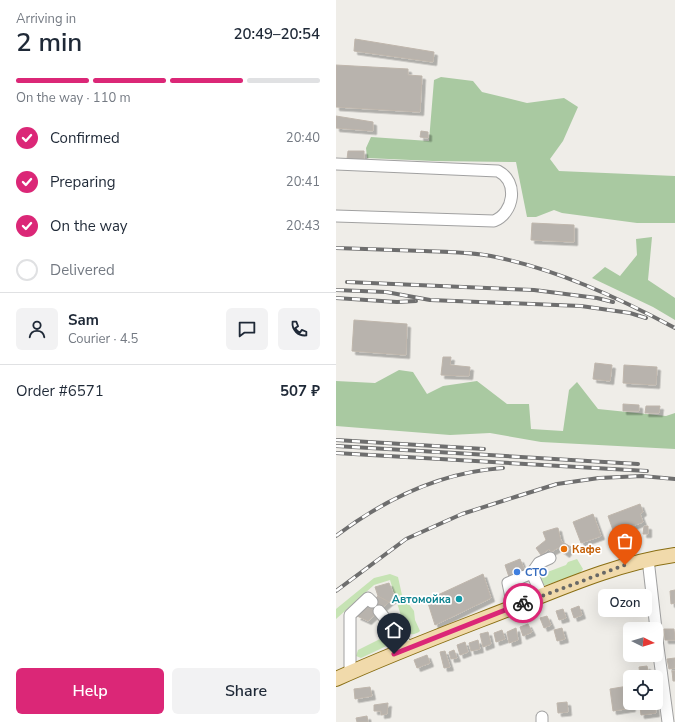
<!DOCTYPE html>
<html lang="en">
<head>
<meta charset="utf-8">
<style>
	body { margin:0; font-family:"Nunito Sans",sans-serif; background:#f2f2f3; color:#1f2937; height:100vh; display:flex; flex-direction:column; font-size:15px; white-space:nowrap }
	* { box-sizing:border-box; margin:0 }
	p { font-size:13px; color:#747a83 }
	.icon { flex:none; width:22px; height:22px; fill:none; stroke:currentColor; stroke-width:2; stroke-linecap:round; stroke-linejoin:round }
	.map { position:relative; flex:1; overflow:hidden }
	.details { display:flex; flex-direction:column; background:#fff; width:336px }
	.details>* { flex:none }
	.needle { width:26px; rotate:95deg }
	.buttons { position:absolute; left:287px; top:622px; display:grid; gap:8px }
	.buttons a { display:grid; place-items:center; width:40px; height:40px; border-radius:6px; background:#fff; box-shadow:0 4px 16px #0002; font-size:20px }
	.pin { position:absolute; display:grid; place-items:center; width:34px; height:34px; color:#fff; margin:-41px -17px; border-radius:50% 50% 50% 0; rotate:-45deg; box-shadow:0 0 4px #0007 }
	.pin .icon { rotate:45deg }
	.courier { position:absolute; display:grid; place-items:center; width:40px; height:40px; margin:-20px; border:3px solid #db2777; border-radius:50%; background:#fff; color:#222; box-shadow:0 1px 5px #0007 }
	.bubble { position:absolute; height:28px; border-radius:6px; background:#fff; box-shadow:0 4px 16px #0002; font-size:13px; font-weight:600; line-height:28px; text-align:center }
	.headline em { font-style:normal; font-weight:600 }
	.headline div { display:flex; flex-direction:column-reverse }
	.headline { display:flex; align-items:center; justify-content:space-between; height:68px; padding:0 16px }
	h1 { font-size:26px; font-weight:600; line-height:30px }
	.bar { display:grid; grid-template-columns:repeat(4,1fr); gap:6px 4px; align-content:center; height:48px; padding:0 16px }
	.bar i { height:5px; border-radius:3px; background:#e0e1e3 }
	.bar .current { background:#db2777 }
	.bar p { grid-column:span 4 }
	.line { display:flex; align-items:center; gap:10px; padding:0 16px; border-top:1px solid #e0e1e3 }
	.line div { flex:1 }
	.round { display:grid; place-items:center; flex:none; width:42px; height:42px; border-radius:6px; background:#f2f2f3 }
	ol { padding:0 16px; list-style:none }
	li { display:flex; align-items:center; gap:12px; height:44px }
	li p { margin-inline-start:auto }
	li .icon { padding:4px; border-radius:50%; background:#db2777; color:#fff; stroke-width:4 }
	li:last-child { color:#747a83 }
	li i { width:22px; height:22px; border:2px solid #e0e1e3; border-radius:50% }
	.primary-button { display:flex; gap:8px; margin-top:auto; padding:8px 16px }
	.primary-button a { flex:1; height:46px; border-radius:6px; background:#db2777; color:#fff; font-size:16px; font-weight:600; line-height:46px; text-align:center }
	.primary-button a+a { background:#f2f2f3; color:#1f2937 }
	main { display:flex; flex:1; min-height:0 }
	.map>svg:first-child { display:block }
	.grass { fill:#c6e3b4 }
	.forest { fill:#a9c9a1 }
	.building { fill:#b8b3ad; stroke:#bfb6ac; filter:url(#shadow) }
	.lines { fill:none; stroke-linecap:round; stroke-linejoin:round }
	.minor-casing { stroke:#a1a1a1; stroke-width:13 }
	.major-casing { stroke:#896e13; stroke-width:16 }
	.minor { stroke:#fff; stroke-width:11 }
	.major { stroke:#f1daab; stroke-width:14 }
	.rail-casing { stroke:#6e6e6e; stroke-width:4 }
	.rail { stroke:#fff; stroke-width:2.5; stroke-dasharray:8; stroke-linecap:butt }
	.done { stroke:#686866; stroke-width:4; stroke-dasharray:0 7.2 }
	.route { stroke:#db2777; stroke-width:5 }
	.food-dot { fill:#e8710a; stroke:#fff; stroke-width:1.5 }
	.shop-dot { fill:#3f7fe0; stroke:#fff; stroke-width:1.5 }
	.culture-dot { fill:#0f9aa8; stroke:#fff; stroke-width:1.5 }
	.labels { text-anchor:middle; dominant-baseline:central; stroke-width:3.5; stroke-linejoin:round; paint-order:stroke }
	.food-label { font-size:11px; font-weight:bold; fill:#c56008; stroke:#fff; text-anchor:start }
	.shop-label { font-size:11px; font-weight:bold; fill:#366cbe; stroke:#fff; text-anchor:start }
	.culture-label { font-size:11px; font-weight:bold; fill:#0d838f; stroke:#fff; text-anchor:end }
</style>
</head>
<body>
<main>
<section class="details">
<div class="headline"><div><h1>2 min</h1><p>Arriving in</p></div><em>20:49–20:54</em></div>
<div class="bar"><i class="current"></i><i class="current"></i><i class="current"></i><i></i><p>On the way · 110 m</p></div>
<ol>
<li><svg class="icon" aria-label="check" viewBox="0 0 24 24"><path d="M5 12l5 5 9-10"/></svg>Confirmed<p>20:40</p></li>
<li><svg class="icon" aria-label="check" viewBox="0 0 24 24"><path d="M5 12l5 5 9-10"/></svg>Preparing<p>20:41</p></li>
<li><svg class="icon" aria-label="check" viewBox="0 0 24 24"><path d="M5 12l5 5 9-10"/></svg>On the way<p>20:43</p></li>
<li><i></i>Delivered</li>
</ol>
<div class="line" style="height:72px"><a class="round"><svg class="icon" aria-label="person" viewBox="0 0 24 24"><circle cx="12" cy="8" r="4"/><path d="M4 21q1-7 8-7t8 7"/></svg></a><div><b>Sam</b><p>Courier · 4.5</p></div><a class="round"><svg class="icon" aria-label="chat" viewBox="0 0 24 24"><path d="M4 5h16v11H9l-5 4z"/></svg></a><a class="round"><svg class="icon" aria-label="phone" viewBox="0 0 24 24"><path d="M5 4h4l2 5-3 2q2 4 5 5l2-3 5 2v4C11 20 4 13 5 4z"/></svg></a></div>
<div class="line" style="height:52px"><div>Order #6571</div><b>507 ₽</b></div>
<div class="primary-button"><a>Help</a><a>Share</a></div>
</section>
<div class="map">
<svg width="339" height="722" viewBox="0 0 339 722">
	<defs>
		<filter id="shadow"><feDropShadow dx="3.5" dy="3.5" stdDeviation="0" flood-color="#0004"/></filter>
	</defs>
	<rect width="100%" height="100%" fill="#efede8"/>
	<g class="grass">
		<path d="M241,559L247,569L243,574L210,585H207L201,576L230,565L232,562Z"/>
		<path d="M54,574L62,577L66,595L78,611L79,620L84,631C79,635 75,635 70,632L54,580L38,585L0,619V609L38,578Z"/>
		<path d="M46,638L55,639L57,643L25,658L20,656L22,650Z"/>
	</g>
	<g class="forest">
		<path d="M105,77L137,81L146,92L191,103L228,98L242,107L227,141L214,159L223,171L339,176V223H301L226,213L218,210L200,217H191L180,162L97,161L31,158L30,148L35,137L93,141L98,80Z"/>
		<path d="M316,237L312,280L339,298V320L317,307L256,278L269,267L284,276L301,255L300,239Z"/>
		<path d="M63,370L77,372L91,394L107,386L141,381L171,404H193L195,429L227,431L233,390L241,382L262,409L330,416L339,413V449L205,442L154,433L114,435L0,426V381L39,383Z"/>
	</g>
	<g class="building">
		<path d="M19,39L98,52L97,62L18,51Z"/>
		<path d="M0,65L72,69V75L86,76L84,112L0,107Z"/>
		<path d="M0,116L37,122V131L0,128Z"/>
		<path d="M85,131L92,132V138L84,137Z"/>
		<path d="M12,151H28V159H11Z"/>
		<path d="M196,223L238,225V242L195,240Z"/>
		<path d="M18,320L71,324L70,355L16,351Z"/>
		<path d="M107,357H115L114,365L134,367L133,376L105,375Z"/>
		<path d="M259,363L276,365L274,381L257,379Z"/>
		<path d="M288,365L321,367L320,385L287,383Z"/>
		<path d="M287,404L303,405V411H287Z"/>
		<path d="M310,406H324L323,413H309Z"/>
		<path d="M304,504L307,512L304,514L307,522L278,533L272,516Z"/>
		<path d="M257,514L265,536L245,543L237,522Z"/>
		<path d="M308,526H312V534H307Z"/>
		<path d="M220,528H222L225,541L235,547L230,554L222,548L215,552L213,549L205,555L200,548L210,540L207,532Z"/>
		<path d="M184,559L189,571L173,577L169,565Z"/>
		<path d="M147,574L155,598L99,625L91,600Z"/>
		<path d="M53,583L59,598L53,602L42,596L39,587Z"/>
		<path d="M339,590V603L335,604L334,591Z"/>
		<path d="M283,594L286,604L278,606L276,595Z"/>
		<path d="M292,594H300L301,609L293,610Z"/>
		<path d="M42,596L53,602L32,621L21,616Z"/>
		<path d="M270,596L273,605L266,608L263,599Z"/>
		<path d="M243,606L246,615L238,618L235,609Z"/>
		<path d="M227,609L230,618L223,620L220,611Z"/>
		<path d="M211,616L215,625L208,628L204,618Z"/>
		<path d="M303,623L304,629H294V631L293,624Z"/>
		<path d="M192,624L196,632L187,636L184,627Z"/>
		<path d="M180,628L182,640L173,643L171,632Z"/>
		<path d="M226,628L229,639L221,641L218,630Z"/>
		<path d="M328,629H338L339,640H329Z"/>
		<path d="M166,630L169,639L160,642L158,633Z"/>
		<path d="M152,632L155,644L147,647L144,634Z"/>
		<path d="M142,640L144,649L135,651L133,643Z"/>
		<path d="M129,642L132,652L124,655L121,645Z"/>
		<path d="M118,650L121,658L115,659L113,652Z"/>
		<path d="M109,651L114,667L108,668L104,652Z"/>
		<path d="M91,655L94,663L81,668L78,660Z"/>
		<path d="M339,658V668L333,669L331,659Z"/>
		<path d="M311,666L313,675L304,676L303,667Z"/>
		<path d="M336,671H339V681H337Z"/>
		<path d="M292,686L296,708L277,711L274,689Z"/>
		<path d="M34,687L36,696L19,699L18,689Z"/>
		<path d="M231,702L232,712L222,713L221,703Z"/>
		<path d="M52,703L51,714L45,715V711H38V705Z"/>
		<path d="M319,705L320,713L305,715L304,707Z"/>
		<path d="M31,716L32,722H21L20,718Z"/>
	</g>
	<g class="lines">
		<g class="minor-casing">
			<g id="minor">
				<path d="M0,164L162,171C183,182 178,213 158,221L0,216"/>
				<path d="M312,559L320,629"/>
				<path d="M196,573L203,563L214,558"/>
				<path d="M177,607L172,583L196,573L206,596"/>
				<path d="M43,611L73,648"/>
				<path d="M320,632L332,722"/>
				<path d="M14,672V615L32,598L36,602"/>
				<path d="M206,717V722"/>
			</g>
		</g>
		<g class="major-casing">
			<path id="major" d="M0,679C57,653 116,631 175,608C228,587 282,563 339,555"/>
		</g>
		<use href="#minor" class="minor"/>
		<use href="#major" class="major"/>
		<g class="rail-casing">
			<g id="rail">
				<path d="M0,248C29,249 59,250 88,251C111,252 133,252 155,256C220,269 281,297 339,328"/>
				<path d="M11,282L198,290L261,298L277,302"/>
				<path d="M0,290L50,292L94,300L245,306L294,313L310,318"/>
				<path d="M0,298L61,302L80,301"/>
				<path d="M0,440L148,449"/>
				<path d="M0,446L302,464"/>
				<path d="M0,453L311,471"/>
				<path d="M0,536C49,499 106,472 167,468"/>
				<path d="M0,591L70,539L126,514L179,497L221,484L263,478L306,476L339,479"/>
			</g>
		</g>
		<use href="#rail" class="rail"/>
	</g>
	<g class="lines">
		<path class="done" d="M187,603L289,565"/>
		<path class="route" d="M58,654L187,603"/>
	</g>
	<circle class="food-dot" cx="228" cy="549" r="4"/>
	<circle class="shop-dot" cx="181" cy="572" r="4"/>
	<circle class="culture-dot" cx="123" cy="599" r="4"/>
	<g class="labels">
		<g class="food-label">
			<text x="236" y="549">Кафе</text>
		</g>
		<g class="shop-label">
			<text x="189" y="572">СТО</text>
		</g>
		<g class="culture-label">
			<text x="115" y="599">Автомойка</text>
		</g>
	</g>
</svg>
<div class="buttons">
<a><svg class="needle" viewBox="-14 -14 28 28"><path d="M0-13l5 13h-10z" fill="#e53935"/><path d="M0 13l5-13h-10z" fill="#747a83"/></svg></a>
<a><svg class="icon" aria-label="locate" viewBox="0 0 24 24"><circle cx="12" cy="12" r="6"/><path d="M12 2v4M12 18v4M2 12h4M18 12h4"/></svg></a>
</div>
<div class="pin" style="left:289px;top:565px;background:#ea580c"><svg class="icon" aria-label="bag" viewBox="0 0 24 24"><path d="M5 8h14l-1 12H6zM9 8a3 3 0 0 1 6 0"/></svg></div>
<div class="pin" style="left:58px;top:654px;background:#1f2937"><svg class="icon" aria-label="home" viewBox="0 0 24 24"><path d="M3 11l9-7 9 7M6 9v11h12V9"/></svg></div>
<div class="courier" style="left:187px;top:603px"><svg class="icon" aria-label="bike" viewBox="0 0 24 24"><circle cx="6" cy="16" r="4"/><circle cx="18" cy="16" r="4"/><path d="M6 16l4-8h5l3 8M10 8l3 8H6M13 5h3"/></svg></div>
<div class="bubble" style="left:262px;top:589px;width:54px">Ozon</div>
</div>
</main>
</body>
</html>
